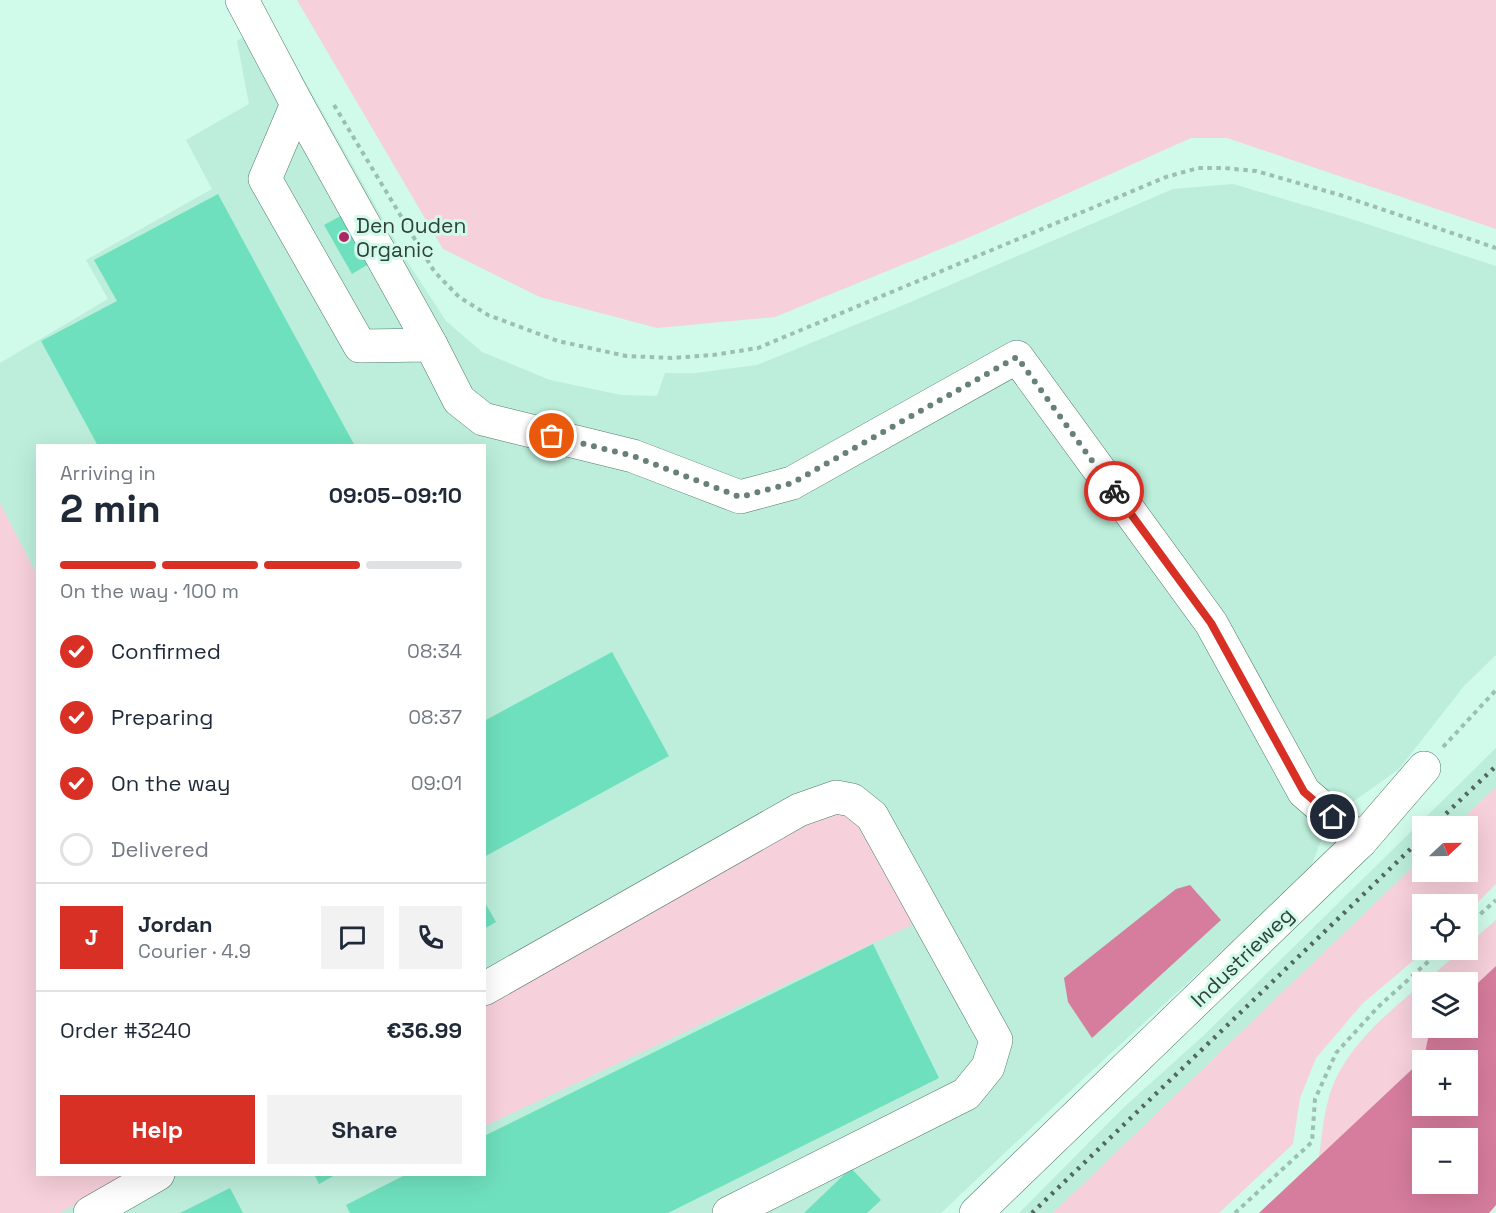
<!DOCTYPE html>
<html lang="en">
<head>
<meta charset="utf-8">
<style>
	body { margin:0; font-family:"Space Grotesk",sans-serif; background:#f2f2f3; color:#1f2937; height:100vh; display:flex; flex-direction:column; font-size:22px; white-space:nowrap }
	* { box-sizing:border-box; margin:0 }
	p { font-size:20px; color:#747a83 }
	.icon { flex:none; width:33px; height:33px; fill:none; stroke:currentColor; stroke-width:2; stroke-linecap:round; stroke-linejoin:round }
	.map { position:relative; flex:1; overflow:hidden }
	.details { position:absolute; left:36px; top:444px; width:450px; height:732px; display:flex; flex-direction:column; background:#fff; border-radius:0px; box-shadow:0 6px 24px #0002 }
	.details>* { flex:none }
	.needle { width:39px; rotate:68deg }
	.tools { position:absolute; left:1412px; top:816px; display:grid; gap:12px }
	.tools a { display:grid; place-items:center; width:66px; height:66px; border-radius:0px; background:#fff; box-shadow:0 6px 24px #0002; font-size:30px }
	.pin { position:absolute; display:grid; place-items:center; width:51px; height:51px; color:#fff; margin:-26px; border:3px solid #fff; border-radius:50%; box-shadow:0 2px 6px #0007 }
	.courier { position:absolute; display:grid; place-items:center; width:60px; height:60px; margin:-30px; border:4px solid #d93025; border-radius:50%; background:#fff; color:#222; box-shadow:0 2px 8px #0007 }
	.head em { font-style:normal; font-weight:700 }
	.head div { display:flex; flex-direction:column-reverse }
	.head { display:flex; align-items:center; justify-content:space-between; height:102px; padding:0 24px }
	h1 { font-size:39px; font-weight:700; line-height:45px }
	.bar { display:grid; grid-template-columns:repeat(4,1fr); gap:9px 6px; align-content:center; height:72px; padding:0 24px }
	.bar i { height:8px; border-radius:4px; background:#e0e1e3 }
	.bar .selected { background:#d93025 }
	.bar p { grid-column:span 4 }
	.line { display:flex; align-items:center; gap:15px; padding:0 24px; border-top:2px solid #e0e1e3 }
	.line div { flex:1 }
	.round { display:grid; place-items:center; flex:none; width:63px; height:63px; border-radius:0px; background:#f2f2f3 }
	ol { padding:0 24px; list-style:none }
	li { display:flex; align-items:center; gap:18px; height:66px }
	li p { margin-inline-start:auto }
	li .icon { padding:6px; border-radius:50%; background:#d93025; color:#fff; stroke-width:4 }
	li:last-child { color:#747a83 }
	li i { width:33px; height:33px; border:3px solid #e0e1e3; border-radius:50% }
	.button { display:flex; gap:12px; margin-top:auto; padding:12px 24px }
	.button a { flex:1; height:69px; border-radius:0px; background:#d93025; color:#fff; font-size:24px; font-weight:700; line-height:69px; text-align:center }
	.button a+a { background:#f2f2f3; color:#1f2937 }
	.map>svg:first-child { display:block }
	.built { fill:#bceedb }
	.green { fill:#f6d0db }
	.water { fill:#d67c9c; fill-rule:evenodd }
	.building { fill:#6fe0bd }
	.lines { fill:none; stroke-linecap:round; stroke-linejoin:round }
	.minor-casing { stroke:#53796b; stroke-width:34 }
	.path { stroke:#9dbfb2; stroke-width:4; stroke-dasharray:4.5 4.5; stroke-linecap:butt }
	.minor { stroke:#fff; stroke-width:33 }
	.rail { stroke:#52675f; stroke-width:4.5; stroke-dasharray:3 6; stroke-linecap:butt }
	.done { stroke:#688178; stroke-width:6; stroke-dasharray:0 10.8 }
	.route { stroke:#d93025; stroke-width:8 }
	.poi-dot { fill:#ae2464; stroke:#d0faea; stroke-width:2 }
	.labels { text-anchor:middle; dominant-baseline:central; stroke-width:6; stroke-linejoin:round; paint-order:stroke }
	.poi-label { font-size:21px; fill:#30403a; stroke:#d0faea; text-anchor:start }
	.street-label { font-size:21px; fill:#30403a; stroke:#d0faea }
</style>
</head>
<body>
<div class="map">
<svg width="1496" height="1213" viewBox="0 0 1496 1213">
	<rect width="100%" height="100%" fill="#d0faea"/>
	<g class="built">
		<path d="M271,21L408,263L446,321L482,352L550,380L621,395L657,396L665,373H696L757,365L899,307L1173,189L1233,184L1345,217L1496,266V655L1464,686L1399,769L1329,819L1310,870L1085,1077L941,1213H0L71,1175L484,1174V446H38L37,575L0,503V363L108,299L86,260L212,189L186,140L249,104L237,41Z"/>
		<path d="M1496,748V787L1455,826H1422V858L1053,1213H1019L1123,1108L1202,1037Z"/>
	</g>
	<g class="green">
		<path d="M297,0H1496V229L1227,138H1191L970,237L775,317L657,328L540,297L443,249Z"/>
		<path d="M0,503L37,575L38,1174L128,1175L60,1213H0Z"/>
		<path d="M1496,787V884L1467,913V904H1422V950H1426L1363,1003L1316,1058L1300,1098L1293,1144L1219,1213H1053L1422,858V872H1467V826H1455Z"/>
		<path d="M842,799L914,924L485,1126V1003Z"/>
		<path d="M1496,920V966L1467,993V982H1424L1462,950H1467V945Z"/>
		<path d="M1422,984V1028H1430L1424,1058L1319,1157C1322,1138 1323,1119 1328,1101C1340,1052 1385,1015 1422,984Z"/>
	</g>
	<g class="water">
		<path d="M1190,885L1221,920L1092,1038L1068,1002L1064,978L1176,889Z"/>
		<path d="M1496,966V1205L1489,1213H1259L1424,1058L1430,1028H1467V993ZM1422,1060H1467V1106H1422ZM1422,1138H1467V1184H1422Z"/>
	</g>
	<g class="building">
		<path d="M218,194L285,318L355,446H98L41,341L117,301L94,260Z"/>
		<path d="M344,214L372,262L352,274L324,225Z"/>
		<path d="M612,652L669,756L484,857V721Z"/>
		<path d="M484,901L496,922L484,929Z"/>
		<path d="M873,944L939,1078L668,1213H350L346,1205L407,1174H484V1136Z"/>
		<path d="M851,1168L881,1200L867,1213H804Z"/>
		<path d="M314,1174H337L319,1184Z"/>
		<path d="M230,1188L243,1213H180Z"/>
	</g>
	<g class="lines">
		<g class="minor-casing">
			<g id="minor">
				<path d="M242,0L297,104L265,179L360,346L431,345L459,400L483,419L633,456L740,497L792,483L1017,357L1211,623L1304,792L1361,841"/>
				<path d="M297,104L431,345"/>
				<path d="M484,989L799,810L836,797L852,800L872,816L996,1040L988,1067L966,1094L729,1213"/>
				<path d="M90,1213L158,1174"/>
				<path d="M976,1213L1361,841L1424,768"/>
			</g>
		</g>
		<g class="path">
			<path d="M334,105L434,271L459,297L488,315L558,341L626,356L672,358L713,355L758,348L1166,177L1198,168H1224L1256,171L1340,195L1496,248"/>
			<path d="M1443,747L1496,690"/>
			<path d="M1467,926L1496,900"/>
			<path d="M1235,1213L1312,1142L1315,1099L1336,1053L1378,1007L1441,950"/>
		</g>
		<use href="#minor" class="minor"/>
		<g class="rail">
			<path d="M1433,826L1496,766"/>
			<path d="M1032,1213L1422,838"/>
		</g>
	</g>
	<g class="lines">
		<path class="done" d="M552,436L633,456L740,497L792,483L1017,357L1114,491"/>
		<path class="route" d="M1114,491L1211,623L1304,792L1333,817"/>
	</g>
	<circle class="poi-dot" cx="344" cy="237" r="6"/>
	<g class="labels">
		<g class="poi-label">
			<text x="356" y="225">Den Ouden<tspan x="356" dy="24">Organic</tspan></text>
		</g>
		<g class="street-label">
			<text transform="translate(1242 957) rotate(-44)">Industrieweg</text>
		</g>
	</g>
</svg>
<div class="tools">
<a><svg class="needle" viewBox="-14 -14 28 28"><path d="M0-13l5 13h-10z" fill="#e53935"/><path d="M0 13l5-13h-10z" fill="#747a83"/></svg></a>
<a><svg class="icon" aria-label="locate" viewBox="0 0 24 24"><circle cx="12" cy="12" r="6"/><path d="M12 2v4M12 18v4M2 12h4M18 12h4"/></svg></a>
<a><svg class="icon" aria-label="layers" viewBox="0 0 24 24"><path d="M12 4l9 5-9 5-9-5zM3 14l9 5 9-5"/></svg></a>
<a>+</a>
<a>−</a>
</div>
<div class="pin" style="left:552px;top:436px;background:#ea580c"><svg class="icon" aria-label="bag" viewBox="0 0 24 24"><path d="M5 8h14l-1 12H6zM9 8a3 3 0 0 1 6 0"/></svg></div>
<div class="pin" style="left:1333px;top:817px;background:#1f2937"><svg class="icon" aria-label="home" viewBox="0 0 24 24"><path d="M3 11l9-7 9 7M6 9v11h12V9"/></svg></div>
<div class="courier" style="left:1114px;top:491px"><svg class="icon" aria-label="bike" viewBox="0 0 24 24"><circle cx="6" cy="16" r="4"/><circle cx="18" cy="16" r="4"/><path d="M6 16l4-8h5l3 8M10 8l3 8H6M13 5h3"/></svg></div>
<section class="details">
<div class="head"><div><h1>2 min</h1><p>Arriving in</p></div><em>09:05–09:10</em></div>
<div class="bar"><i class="selected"></i><i class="selected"></i><i class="selected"></i><i></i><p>On the way · 100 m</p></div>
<ol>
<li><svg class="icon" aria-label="check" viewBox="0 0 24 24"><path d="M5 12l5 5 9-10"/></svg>Confirmed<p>08:34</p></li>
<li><svg class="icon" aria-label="check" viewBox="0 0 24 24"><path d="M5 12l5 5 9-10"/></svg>Preparing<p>08:37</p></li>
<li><svg class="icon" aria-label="check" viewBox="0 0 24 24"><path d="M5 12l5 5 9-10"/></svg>On the way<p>09:01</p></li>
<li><i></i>Delivered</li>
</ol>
<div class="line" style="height:108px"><b class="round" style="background:#d93025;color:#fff">J</b><div><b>Jordan</b><p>Courier · 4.9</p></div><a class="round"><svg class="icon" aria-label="chat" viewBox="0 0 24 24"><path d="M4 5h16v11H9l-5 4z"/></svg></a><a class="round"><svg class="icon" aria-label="phone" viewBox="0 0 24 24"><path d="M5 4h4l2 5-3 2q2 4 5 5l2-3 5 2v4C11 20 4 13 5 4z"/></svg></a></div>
<div class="line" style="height:78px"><div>Order #3240</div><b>€36.99</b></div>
<div class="button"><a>Help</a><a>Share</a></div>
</section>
</div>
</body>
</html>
